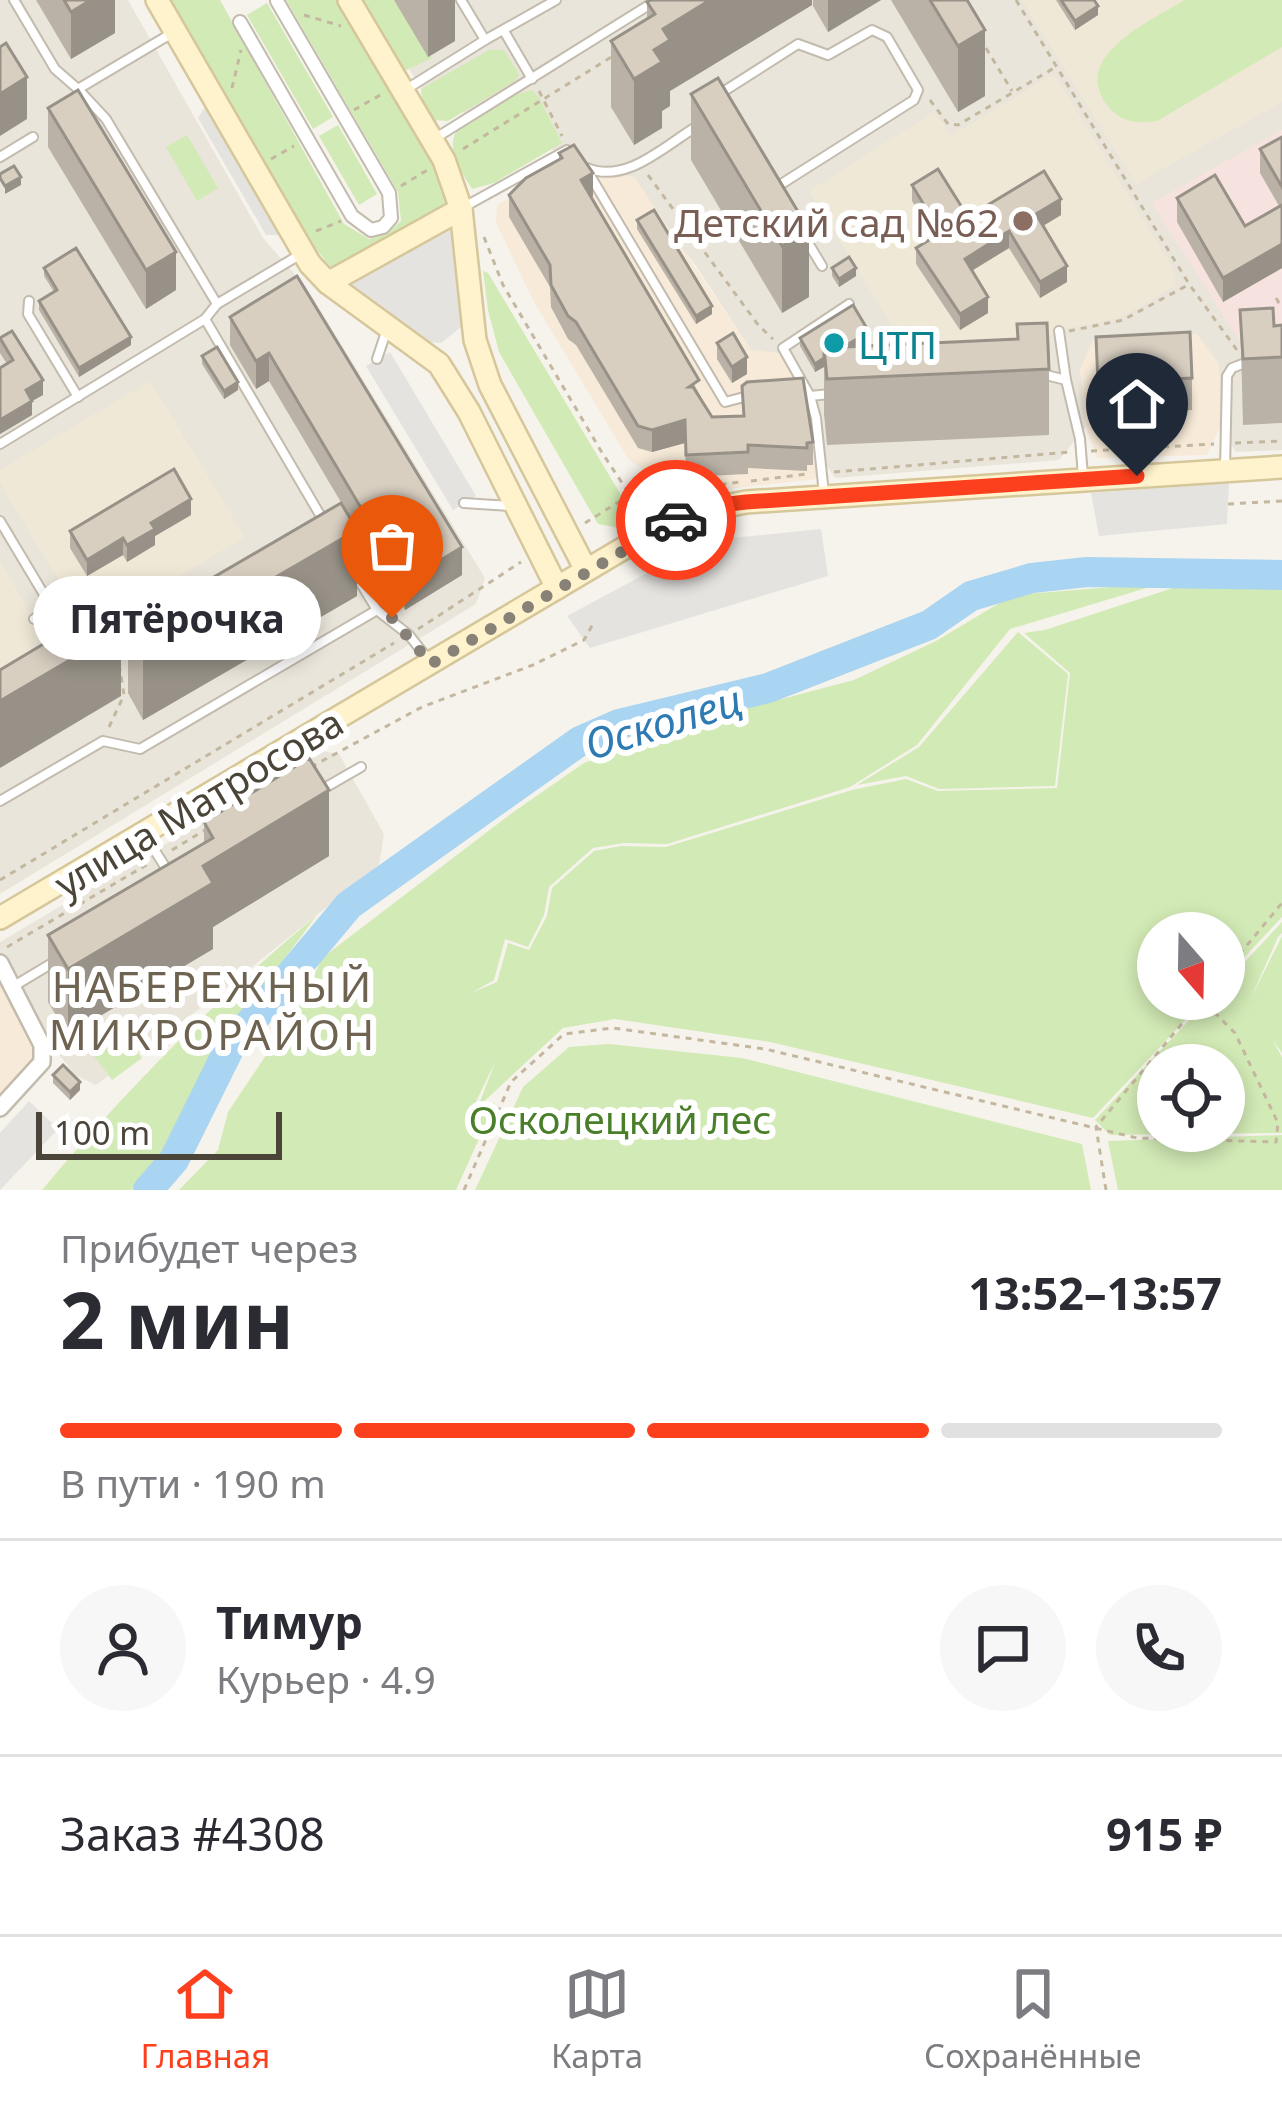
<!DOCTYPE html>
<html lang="ru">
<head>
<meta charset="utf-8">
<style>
	body { margin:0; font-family:"Noto Sans",sans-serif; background:#f7f7f7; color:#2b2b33; height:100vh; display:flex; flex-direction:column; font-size:45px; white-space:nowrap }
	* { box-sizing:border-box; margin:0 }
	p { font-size:39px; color:#7c7c81 }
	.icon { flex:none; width:66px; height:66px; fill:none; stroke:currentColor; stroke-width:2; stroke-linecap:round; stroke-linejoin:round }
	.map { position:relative; height:1190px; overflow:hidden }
	.side { display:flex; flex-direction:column; background:#fff; flex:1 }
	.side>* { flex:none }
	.needle { width:78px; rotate:160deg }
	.controls { position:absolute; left:1137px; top:912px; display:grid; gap:24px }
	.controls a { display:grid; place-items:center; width:108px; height:108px; border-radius:50%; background:#fff; box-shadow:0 6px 18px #0003; font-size:60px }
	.scale { position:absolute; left:36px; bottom:30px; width:246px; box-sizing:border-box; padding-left:12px; border:6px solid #4b4439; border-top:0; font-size:33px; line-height:42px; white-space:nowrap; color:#4b4439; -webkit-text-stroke:9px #fff; paint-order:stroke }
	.pin { position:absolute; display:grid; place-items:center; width:102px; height:102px; color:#fff; margin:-123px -51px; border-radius:50% 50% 50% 0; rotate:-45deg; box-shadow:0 0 12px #0007 }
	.pin .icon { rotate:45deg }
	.courier { position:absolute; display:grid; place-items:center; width:120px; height:120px; margin:-60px; border:9px solid #fc3f1d; border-radius:50%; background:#fff; color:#222; box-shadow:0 3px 15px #0007 }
	.bubble { position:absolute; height:84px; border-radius:42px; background:#fff; box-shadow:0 6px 18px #0003; font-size:39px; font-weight:700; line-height:84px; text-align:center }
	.headline em { font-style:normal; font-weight:700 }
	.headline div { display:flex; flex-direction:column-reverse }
	.headline { display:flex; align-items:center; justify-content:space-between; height:204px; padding:0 60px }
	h1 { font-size:78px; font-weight:700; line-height:90px }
	.bar { display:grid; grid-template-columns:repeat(4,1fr); gap:18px 12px; align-content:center; height:144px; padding:0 60px }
	.bar i { height:15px; border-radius:9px; background:#e1e1e2 }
	.bar .selected { background:#fc3f1d }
	.bar p { grid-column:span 4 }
	.line { display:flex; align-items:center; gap:30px; padding:0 60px; border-top:3px solid #e1e1e2 }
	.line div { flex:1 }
	.round { display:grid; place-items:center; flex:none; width:126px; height:126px; border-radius:63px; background:#f7f7f7 }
	.tabs { display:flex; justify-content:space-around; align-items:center; height:168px; border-top:3px solid #e1e1e2; background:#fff; font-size:33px; color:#7c7c81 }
	.tabs a { display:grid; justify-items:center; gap:6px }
	.tabs .selected { color:#fc3f1d }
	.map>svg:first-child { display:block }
	.residential { fill:#eae5da }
	.commercial { fill:#f7ead8 }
	.education { fill:#efe8d6 }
	.medical { fill:#f6e3e0 }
	.green { fill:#d2eab5; fill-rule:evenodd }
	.parking { fill:#e5e3e0 }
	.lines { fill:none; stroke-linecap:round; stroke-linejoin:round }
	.river { stroke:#a9d4f2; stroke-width:30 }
	.service-casing { stroke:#c2bbae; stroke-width:12 }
	.pedestrian-casing { stroke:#c2bbae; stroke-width:16 }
	.minor-casing { stroke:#c2bbae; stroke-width:20 }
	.secondary-casing { stroke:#d6c79b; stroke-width:26 }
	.path { stroke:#c4b79f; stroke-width:3; stroke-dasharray:6 6; stroke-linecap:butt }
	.service { stroke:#fff; stroke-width:8 }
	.pedestrian { stroke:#fff; stroke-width:12 }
	.minor { stroke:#fff; stroke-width:15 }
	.secondary { stroke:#fff3cd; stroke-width:21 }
	.wall { fill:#bab2a6 }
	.shaded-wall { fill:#979187 }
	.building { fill:#d8cfc1; stroke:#979187; stroke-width:3 }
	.done { stroke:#878178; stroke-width:12; stroke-dasharray:0 21.6 }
	.route { stroke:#fc3f1d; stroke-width:15 }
	.education-dot { fill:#8d6e63; stroke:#fff; stroke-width:4.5 }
	.culture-dot { fill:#0f9aa8; stroke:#fff; stroke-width:4.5 }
	.labels { text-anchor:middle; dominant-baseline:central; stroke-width:12; stroke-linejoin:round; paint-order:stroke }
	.education-label { font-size:39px; fill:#785e54; stroke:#fff; text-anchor:end }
	.culture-label { font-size:39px; fill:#0d838f; stroke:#fff; text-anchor:start }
	.street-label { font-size:39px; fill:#4b4439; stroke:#fff }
	.park-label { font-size:39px; fill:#4a7f2a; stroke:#fff }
	.water-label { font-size:42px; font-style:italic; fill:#2e7ab2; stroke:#fff }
	.neighbourhood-label { font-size:42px; letter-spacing:3px; fill:#6e6250; stroke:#fff }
</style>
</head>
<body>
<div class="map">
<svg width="1282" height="1190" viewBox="0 0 1282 1190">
	<rect width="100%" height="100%" fill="#f6f3ec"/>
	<g class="residential">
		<path d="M0,0H128L263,238L306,287L485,578L476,604L0,894Z"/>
		<path d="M364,0H1282V450L1236,452L1220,427L1219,364L1080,369L1086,427L1059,460L835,478L692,260L597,165L572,158L427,97Z"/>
		<path d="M322,751L339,754L384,834L379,865L202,1007L96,1085L75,1075L0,979V942Z"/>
	</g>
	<g class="commercial">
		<path d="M572,158L635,178L751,350L780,353L811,387L823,458L816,479L718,490L668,487L629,460L534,302L496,223L497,205Z"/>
		<path d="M1197,334L1219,364L1220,427L1207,455L1097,458L1086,427L1080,369L1093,340Z"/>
		<path d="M0,979L47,1038L35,1065L0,1103Z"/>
	</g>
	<g class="education">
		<path d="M1022,0H1282V102L1136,184Z"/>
		<path d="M1054,74L1171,265L1176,285L1122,317L1069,328L1039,339L917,353L903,343L809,191L934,112L951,136Z"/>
		<path d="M150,381L245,537L88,630L0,483V470Z"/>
		<path d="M0,561L45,638L29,646L41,666L0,690Z"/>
	</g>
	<path class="medical" d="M1282,130V339L1240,342L1152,203Z"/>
	<g class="green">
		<path d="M170,0H220L344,224L369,239L387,233L401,221L398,192L286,0H337L438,170L449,208L334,271L311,243Z"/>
		<path d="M359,0H394L432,58L404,71Z"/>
		<path d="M1185,0H1282V47L1157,121C1136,123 1121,123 1107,105C1070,56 1152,20 1185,0Z"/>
		<path d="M267,3L333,117L313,129L247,15Z"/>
		<path d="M489,50H504L519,74L515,81L448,121L433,120L422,100L421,89Z"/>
		<path d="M531,90L538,96L562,143L494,183L472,189C462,173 446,149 456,132L516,95Z"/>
		<path d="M338,125L377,194L359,205L319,136Z"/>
		<path d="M187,135L218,188L197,201L166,147Z"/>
		<path d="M483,271L488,273L621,495L627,508L625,529L598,524L499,352L488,310Z"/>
		<path d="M1163,583L1010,629L917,745L850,787L667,844L624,843L593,848L549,887L544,915L528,947L505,939L494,980L471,993L497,982L508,943L529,950L547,916L552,888L594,851L621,846L666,847L852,790L906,779L938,791L1057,788L1070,673L1024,633L1045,630L1176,587H1282V917L1224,979V933H1158V999H1205L1093,1118L770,1042L615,1019L563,1028L478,1107L496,1060L472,1110L495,1103L456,1190H179L218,1150L228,1112L303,1000L322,958L512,813L584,763L706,719L854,680L936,641L1013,595Z"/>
		<path d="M1018,632L1068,674L1055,786L939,789L906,776L857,785L919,747Z"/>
		<path d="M316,916C281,965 243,1012 209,1062C181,1104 171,1155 131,1190H42C125,1091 216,999 316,916Z"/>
		<path d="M1282,922V933L1278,937L1250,1000L1282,936V1053L1272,1039L1282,1057V1133L1110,1135L1095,1120L1209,999H1224V984ZM1158,1065H1224V1131H1158Z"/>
		<path d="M124,1034L142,1058L112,1080L94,1056Z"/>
		<path d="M609,1044L742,1058L1082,1144L1091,1190H475L523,1087L569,1047Z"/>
		<path d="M1282,1135V1190H1118L1108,1141Z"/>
	</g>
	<g class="parking">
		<path d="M206,105L280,235H266L198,118Z"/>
		<path d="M449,208L459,260L462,320L461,327L441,343L426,342L357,294L334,271Z"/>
		<path d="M390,352L476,496L453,510L366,366Z"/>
		<path d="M1229,483L1227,524L1099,536L1091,493Z"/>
		<path d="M821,529L828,576L590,648L567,616L688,551L721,539Z"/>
		<path d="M29,1101L58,1129L0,1190V1133Z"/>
	</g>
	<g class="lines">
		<path class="river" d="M148,1190L174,1160L230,1047L349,905L580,741L619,724L768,688L929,625L971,596L1032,578L1087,572L1282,575"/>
		<g class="service-casing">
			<g id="service">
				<path d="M14,0L55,69L78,89L174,32"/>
				<path d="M461,0L485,40L556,0"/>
				<path d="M504,31L532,79"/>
				<path d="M78,89L106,119L217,304"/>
				<path d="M405,90L485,40"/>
				<path d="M718,95L798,44L828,55L872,30L887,37L918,90L914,100L775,188"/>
				<path d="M434,139L657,0"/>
				<path d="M0,157L33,137"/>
				<path d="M587,168C626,184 663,147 696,127"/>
				<path d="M588,172L725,402L748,396"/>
				<path d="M464,207L567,150"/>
				<path d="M804,236L822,266"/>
				<path d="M29,301L28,314L78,397"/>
				<path d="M205,319L323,520"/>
				<path d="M1059,331L1066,380"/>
				<path d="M377,359L386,332"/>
				<path d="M1042,374L1066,380L1080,439L1083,476"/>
				<path d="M830,394L810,396L783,348L849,304"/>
				<path d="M810,396L816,418L824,494"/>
				<path d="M0,444L205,319L217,304L301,254"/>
				<path d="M1225,469L1227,376L1232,368L1245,363"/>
				<path d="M464,503L511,506"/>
				<path d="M0,521L70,638"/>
				<path d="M377,610L409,635L427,658"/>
				<path d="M34,619L69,598"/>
				<path d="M321,790L361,767"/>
				<path d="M0,801L103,741L140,749L377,610L352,569"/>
				<path d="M145,835L169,873"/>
				<path d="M14,986L54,962"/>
			</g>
		</g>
		<g class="pedestrian-casing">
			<path id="pedestrian" d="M240,22L352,216L371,230L383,227L391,218L389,193L277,1"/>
		</g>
		<g class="minor-casing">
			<path id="minor" d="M0,963L42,1045V1062L0,1108"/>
		</g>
		<g class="secondary-casing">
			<g id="secondary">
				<path d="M157,0L310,264L328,283L439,364L469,412L557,588"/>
				<path d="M349,0L444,160L461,209L475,340L490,385L586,570"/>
				<path d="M328,283L461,209"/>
				<path d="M0,918L646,535L700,511L746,502L1282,467"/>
			</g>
		</g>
		<g class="path">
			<path d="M1016,0L1189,284L1237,350"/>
			<path d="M304,15L341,26"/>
			<path d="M986,48L1012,91"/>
			<path d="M232,88L241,50"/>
			<path d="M539,91L562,136"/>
			<path d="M930,100L948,124L958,125L1054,68"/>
			<path d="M354,110L382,94"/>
			<path d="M463,149L613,56"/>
			<path d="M271,159L294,146"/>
			<path d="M648,175L759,326L773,339"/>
			<path d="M401,186L429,169"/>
			<path d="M316,231L341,221"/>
			<path d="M484,237L503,285L601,451L630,495L649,508H661"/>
			<path d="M1276,298L1282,308"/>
			<path d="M1069,331L1123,320L1188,285"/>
			<path d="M1235,443L1282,441"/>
			<path d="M1091,451L1214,444"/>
			<path d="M834,472L1070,452"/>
			<path d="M751,481L807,474"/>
			<path d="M1228,504L1282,501"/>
			<path d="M585,523L630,495L741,482"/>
			<path d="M680,539L690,572"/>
			<path d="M418,629L521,562"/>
			<path d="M109,727L124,695L120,669"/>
			<path d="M311,767L422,707L533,665L584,640L594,622"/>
			<path d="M172,850L205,830"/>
			<path d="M0,880L394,643"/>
			<path d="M7,947L148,864"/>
			<path d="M1224,973L1282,903"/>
			<path d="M464,1190L511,1082L564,1034L613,1028L765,1049L1137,1138L1276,1142L1278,1123L1235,1033L1202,1000"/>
			<path d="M1106,1190L1096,1127L1200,1002"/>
		</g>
		<use href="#service" class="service"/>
		<use href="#pedestrian" class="pedestrian"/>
		<use href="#minor" class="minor"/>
		<use href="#secondary" class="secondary"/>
	</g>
	<g class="wall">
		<path d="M36,0H115V33L71,59Z"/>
		<path d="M394,0H455V41L428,57Z"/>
		<path d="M812,0V5L670,91V106L662,111V128L634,145L611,107V41L647,19V2Z"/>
		<path d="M813,0H881L828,32L813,6Z"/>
		<path d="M891,0H967L985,96L958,112Z"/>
		<path d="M1056,0H1094L1098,15L1075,30Z"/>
		<path d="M718,78L809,297L782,313L691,160V94Z"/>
		<path d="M48,108L176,290L146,309L48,147Z"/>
		<path d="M1282,137V268L1223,302L1177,222V198L1245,226L1279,206L1260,173V149Z"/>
		<path d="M559,153L593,196L591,197L712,417L813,442V465H807V471L748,468V474L686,477L685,443L652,452L638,448L576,345L568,339L551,307L550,287L509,217V195L559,159Z"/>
		<path d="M912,185L968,217L1061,215L1043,226L1067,282L1040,298L1009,248L972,270L988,313L960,330L916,264V248L934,237L912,201Z"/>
		<path d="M637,220L712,314L696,324L637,229Z"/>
		<path d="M44,268L131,345L79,377L39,310V301L54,292L44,276Z"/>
		<path d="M832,268L856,276L839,287L832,276Z"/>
		<path d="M297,276L462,575L405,610L269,381L256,389L230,345V317Z"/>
		<path d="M1240,310L1274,326L1282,325V423L1243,425Z"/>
		<path d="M1096,337L1192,378V410L1098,415Z"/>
		<path d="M0,338L43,395L32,401V415L0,434V368L7,364L0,353Z"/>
		<path d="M800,338L869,340L858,347L1017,339L1049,369V435L827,445L824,414V367L815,372L800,346Z"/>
		<path d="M717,343L747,374L732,383L717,359Z"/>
		<path d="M202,356L238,390L224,399L202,364Z"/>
		<path d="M191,515L155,536V545L127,562L123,555L87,576L70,548V531Z"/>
		<path d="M357,596L143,720L128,693V627Z"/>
		<path d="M204,822L329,856L213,927V949L68,1035L48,1002V935L204,843Z"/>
		<path d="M53,1075L80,1090L70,1100L53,1083Z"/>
	</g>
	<g class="shaded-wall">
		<path d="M91,0H115V33L71,59V12Z"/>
		<path d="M428,0H455V41L428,57Z"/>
		<path d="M710,0H812V5L670,91V106L662,111V128L634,145V79L654,50L663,29Z"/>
		<path d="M828,0H881L828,32Z"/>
		<path d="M1098,6V15L1075,30V21Z"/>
		<path d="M985,30V96L958,112V46Z"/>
		<path d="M27,77V119L0,136V94Z"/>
		<path d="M593,173V196L581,203V180Z"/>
		<path d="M21,177V185L5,194V186Z"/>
		<path d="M1061,199V215L1036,230V214Z"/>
		<path d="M809,230V297L782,313V246Z"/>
		<path d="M1009,231V248L965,275V259Z"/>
		<path d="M1282,244V268L1223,302V278Z"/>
		<path d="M176,252V290L146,309V270Z"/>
		<path d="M1067,266V282L1040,298V282Z"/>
		<path d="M856,268V276L839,287V279Z"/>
		<path d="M988,297V313L960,330V314Z"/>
		<path d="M712,306V314L696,324V316Z"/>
		<path d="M869,332V340L826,365L825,358Z"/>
		<path d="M131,337V345L79,377V368Z"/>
		<path d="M269,353V381L256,389V361Z"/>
		<path d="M747,357V374L732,383V367Z"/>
		<path d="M824,358V367L815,372V364Z"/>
		<path d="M43,380V395L32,401V415L0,434V420L26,390Z"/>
		<path d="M238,382V390L224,399V391Z"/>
		<path d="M685,420V443L652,452V430Z"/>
		<path d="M191,499V515L155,536V545L127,562V545L151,523Z"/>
		<path d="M357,530V596L143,720V654Z"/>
		<path d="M123,538V555L87,576V560Z"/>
		<path d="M462,547V575L405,610V582Z"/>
		<path d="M121,630V696L0,768V701Z"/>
		<path d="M329,790V856L213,927V949L68,1035V969L203,866Z"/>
		<path d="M80,1082V1090L70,1100V1092Z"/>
	</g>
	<g class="building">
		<path d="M64,0H91L71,12Z"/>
		<path d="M651,0H710L663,29L670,40L654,50L662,62L634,79L611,41L655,14L647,2Z"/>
		<path d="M930,0H967L985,30L958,46Z"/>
		<path d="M1061,0H1094L1098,6L1075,21Z"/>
		<path d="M6,43L27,77L0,94V47Z"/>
		<path d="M718,78L809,230L782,246L691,94Z"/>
		<path d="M78,90L176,252L146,270L48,108Z"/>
		<path d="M1282,137V187L1260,149Z"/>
		<path d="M574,145L593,173L581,180L699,380L689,387H693L712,417L744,416L742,386L747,382L803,378L813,442L807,443V448L748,445V452L686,455L685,420L652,430L638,426L576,322L568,316L551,285L550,265L509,195L526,178L562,158L559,153Z"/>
		<path d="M14,166L21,177L5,186L0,178V174Z"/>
		<path d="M938,169L968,217L1044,171L1061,199L1036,214L1067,266L1040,282L1009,231L965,259L988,297L960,314L916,248L941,233L912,185Z"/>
		<path d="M1215,175L1245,226L1282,205V244L1223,278L1177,198Z"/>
		<path d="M654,210L712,306L696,316L637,220Z"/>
		<path d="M76,248L131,337L79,368L39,301L57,290L44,268Z"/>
		<path d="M849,257L856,268L839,279L832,268Z"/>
		<path d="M297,276L462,547L405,582L269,353L256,361L230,317Z"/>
		<path d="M853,305L869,332L843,347L824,348V358L815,364L800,338Z"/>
		<path d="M1273,308L1274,326L1282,325V357L1243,359L1240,310Z"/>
		<path d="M1047,323L1049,369L827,379L824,348L1018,339L1017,324Z"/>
		<path d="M12,331L43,380L26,390L32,401L0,420V368L13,360L0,338Z"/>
		<path d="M1190,332L1192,378L1098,383L1096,337Z"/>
		<path d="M733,333L747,357L732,367L717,343Z"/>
		<path d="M217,347L238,382L224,391L202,356Z"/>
		<path d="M174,469L191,499L151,523L155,529L127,545L123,538L87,560L70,531Z"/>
		<path d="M341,503L357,530L143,654L128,627Z"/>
		<path d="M107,606L121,630L0,701V670Z"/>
		<path d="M309,758L329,790L203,866L213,883L68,969L48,935L213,838L204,822Z"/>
		<path d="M63,1065L80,1082L70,1092L53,1075Z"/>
	</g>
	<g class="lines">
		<path class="done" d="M392,618L431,664L676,520"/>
		<path class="route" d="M676,520L721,505L746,502L1137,476"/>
	</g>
	<circle class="education-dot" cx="1023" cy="221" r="12"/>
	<circle class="culture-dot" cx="834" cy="343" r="12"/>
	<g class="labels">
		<g class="education-label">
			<text x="999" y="221">Детский сад №62</text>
		</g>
		<g class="culture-label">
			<text x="858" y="343">ЦТП</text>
		</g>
		<g class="street-label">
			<text transform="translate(198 802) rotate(-31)">улица Матросова</text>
		</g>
		<g class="park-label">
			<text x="620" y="1118">Осколецкий лес</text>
		</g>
		<g class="water-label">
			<text transform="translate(663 721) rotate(-17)">Осколец</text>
		</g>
		<g class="neighbourhood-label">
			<text x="213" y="985">НАБЕРЕЖНЫЙ<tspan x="213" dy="48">МИКРОРАЙОН</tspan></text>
		</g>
	</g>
</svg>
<div class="controls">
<a><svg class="needle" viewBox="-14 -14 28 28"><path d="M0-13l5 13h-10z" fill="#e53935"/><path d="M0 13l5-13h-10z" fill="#7c7c81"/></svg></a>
<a><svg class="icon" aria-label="locate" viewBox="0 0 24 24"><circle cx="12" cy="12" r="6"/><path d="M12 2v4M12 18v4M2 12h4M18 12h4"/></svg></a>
</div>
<div class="scale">100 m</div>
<div class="pin" style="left:392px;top:618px;background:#ea580c"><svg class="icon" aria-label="bag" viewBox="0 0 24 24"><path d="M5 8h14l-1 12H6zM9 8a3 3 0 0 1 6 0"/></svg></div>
<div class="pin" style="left:1137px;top:476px;background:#1f2937"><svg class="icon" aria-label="home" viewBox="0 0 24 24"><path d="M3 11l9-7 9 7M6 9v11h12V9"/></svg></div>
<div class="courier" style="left:676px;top:520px"><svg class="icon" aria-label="car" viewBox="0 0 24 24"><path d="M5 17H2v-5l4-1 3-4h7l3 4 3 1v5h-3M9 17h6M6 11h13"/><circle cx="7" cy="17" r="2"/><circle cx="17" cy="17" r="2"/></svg></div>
<div class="bubble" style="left:33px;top:576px;width:288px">Пятёрочка</div>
</div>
<section class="side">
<div class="headline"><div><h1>2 мин</h1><p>Прибудет через</p></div><em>13:52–13:57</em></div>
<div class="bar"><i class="selected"></i><i class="selected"></i><i class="selected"></i><i></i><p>В пути · 190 m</p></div>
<div class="line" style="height:216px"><a class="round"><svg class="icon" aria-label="person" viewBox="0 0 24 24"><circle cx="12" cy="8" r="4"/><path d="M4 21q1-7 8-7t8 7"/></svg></a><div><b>Тимур</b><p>Курьер · 4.9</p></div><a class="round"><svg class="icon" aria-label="chat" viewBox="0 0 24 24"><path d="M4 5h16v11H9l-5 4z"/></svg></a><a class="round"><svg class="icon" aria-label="phone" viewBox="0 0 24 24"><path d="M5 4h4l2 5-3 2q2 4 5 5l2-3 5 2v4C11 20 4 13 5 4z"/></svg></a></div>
<div class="line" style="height:156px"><div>Заказ #4308</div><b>915 ₽</b></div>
</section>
<nav class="tabs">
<a class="selected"><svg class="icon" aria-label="home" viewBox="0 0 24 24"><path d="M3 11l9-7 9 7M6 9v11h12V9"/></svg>Главная</a>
<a><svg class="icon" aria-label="map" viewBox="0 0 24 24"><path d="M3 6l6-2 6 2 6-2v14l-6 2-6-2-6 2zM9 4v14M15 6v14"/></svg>Карта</a>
<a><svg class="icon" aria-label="saved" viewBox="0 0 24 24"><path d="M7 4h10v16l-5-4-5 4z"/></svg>Сохранённые</a>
</nav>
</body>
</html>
